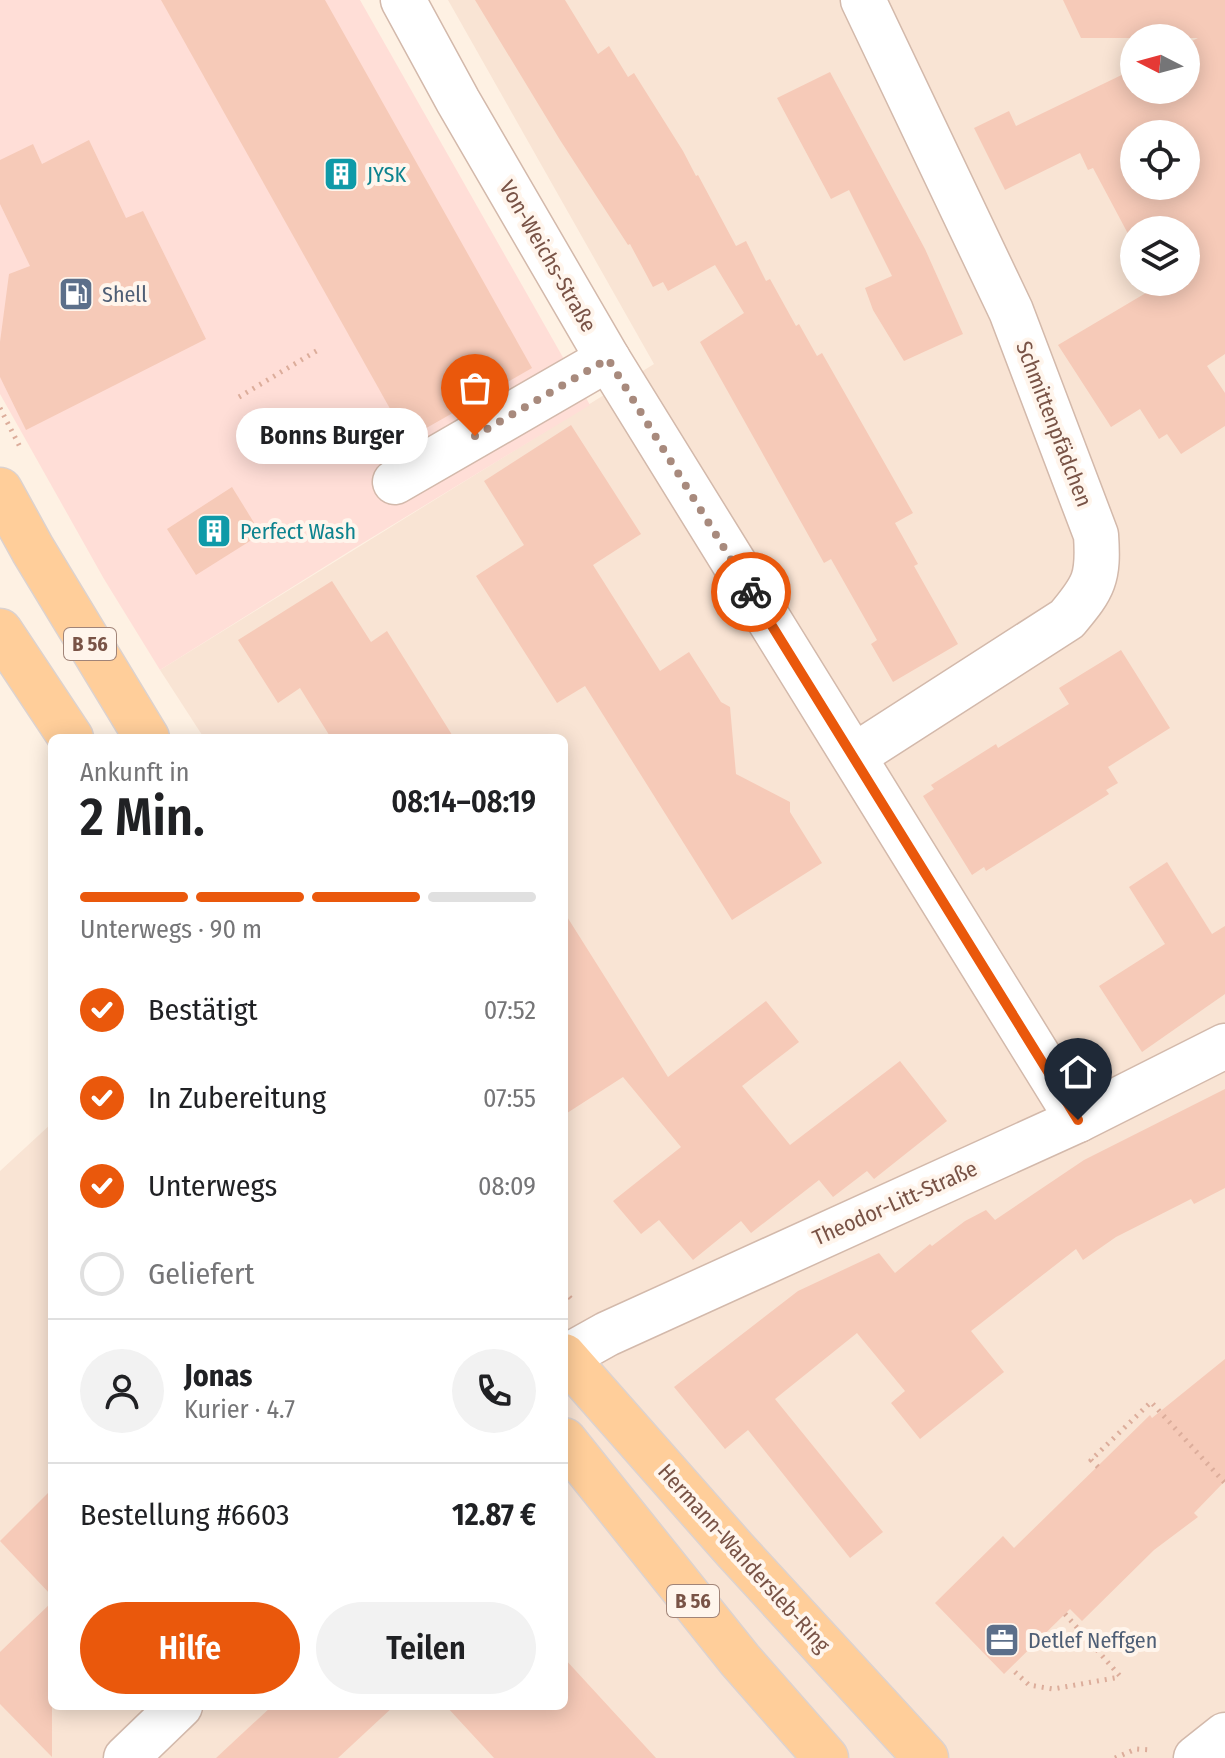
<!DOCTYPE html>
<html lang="de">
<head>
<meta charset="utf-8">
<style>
	body { margin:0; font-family:"Fira Sans Condensed",sans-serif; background:#f2f2f2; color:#202124; height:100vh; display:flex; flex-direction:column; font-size:30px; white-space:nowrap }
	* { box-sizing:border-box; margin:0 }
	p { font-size:26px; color:#757577 }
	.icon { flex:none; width:44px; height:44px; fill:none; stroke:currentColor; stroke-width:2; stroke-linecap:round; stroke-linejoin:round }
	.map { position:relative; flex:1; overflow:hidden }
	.details { position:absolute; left:48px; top:734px; width:520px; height:976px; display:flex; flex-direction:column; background:#fff; border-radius:12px; box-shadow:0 4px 20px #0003 }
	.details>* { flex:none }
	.needle { width:52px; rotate:276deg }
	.fabs { position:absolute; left:1120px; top:24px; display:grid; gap:16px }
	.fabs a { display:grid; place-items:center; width:80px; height:80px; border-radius:50%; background:#fff; box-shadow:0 4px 20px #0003; font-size:40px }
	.pin { position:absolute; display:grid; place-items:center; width:68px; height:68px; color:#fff; margin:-82px -34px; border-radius:50% 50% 50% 0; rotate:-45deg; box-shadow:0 0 8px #0007 }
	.pin .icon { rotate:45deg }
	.courier { position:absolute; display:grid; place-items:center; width:80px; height:80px; margin:-40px; border:6px solid #ea580c; border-radius:50%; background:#fff; color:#222; box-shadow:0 2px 10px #0007 }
	.bubble { position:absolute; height:56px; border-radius:28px; background:#fff; box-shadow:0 4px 20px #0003; font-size:26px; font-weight:600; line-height:56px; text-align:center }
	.overview em { font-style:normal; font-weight:600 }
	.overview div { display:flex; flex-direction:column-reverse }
	.overview { display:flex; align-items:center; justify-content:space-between; height:136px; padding:0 32px }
	h1 { font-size:52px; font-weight:600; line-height:60px }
	.bar { display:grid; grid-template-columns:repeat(4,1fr); gap:12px 8px; align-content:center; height:96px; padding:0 32px }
	.bar i { height:10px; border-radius:6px; background:#e0e0e0 }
	.bar .active { background:#ea580c }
	.bar p { grid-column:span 4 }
	.line { display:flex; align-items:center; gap:20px; padding:0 32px; border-top:2px solid #e0e0e0 }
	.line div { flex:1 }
	.round { display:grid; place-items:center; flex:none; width:84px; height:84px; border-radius:42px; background:#f2f2f2 }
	ol { padding:0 32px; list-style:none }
	li { display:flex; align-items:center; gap:24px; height:88px }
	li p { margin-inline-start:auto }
	li .icon { padding:8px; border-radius:50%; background:#ea580c; color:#fff; stroke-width:4 }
	li:last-child { color:#757577 }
	li i { width:44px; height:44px; border:4px solid #e0e0e0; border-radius:50% }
	.action { display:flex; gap:16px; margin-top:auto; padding:16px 32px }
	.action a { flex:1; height:92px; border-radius:48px; background:#ea580c; color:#fff; font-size:32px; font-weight:600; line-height:92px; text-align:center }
	.action a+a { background:#f2f2f2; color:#202124 }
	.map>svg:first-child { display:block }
	.residential { fill:#f9e4d4; fill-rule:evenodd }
	.commercial { fill:#ffded7 }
	.building { fill:#f6cab8; fill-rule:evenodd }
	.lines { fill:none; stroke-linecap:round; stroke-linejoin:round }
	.minor-casing { stroke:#d3b9ab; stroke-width:47 }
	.major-casing { stroke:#dcd2cf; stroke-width:47 }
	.path { stroke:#dcad9b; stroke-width:5; stroke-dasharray:2 6; stroke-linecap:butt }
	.minor { stroke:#fff; stroke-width:44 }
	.major { stroke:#ffce9a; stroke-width:44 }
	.done { stroke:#a88a7d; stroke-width:8; stroke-dasharray:0 14.4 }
	.route { stroke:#ea580c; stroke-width:10 }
	.labels { text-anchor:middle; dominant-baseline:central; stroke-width:8; stroke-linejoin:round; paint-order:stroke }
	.shield { fill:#fff5ec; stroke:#a18478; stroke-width:2 }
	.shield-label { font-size:20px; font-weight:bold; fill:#795346 }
	.culture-label { font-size:22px; fill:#0d838f; stroke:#fff5ec; text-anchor:start }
	.street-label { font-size:22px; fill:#795346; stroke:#fff5ec }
	.service-label { font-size:22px; fill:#4e5e75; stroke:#fff5ec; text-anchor:start }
</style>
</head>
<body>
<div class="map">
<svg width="1225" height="1758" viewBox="0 0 1225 1758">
	<rect width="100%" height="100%" fill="#fef1e3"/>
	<path class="residential" d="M448,0H1225V1758H0V1171L52,1123V1706H564V738H204L160,670L654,364ZM1134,38H1186V90H1134ZM1134,134H1186V186H1134ZM1134,230H1186V282H1134Z"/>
	<path class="commercial" d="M0,0H360L590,405L353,549L160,670L104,579L0,394Z"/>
	<g class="building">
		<path d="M161,0H325L532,368L407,439Z"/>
		<path d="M475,0H565L598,54L609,46L628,77L634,73L683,151L696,176L698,175L736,246L746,241L766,281L770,279L796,326L799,324L817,356L822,353L913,513L895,523L918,564L914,566L958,644L893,682L871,644L877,640L831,559L824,563L700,342L744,313L715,265L668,291L663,282L653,287L630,244L628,245L560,140Z"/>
		<path d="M1063,0H1225V354L1207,366L1225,393V426L1181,454L1167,434L1159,439L1140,409L1111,427L1058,345L1156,287L1154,282H1186V230H1134V245L1093,168L1088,170L1080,153L1005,190L974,128L1009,111L1016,126L1134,69V90H1186V44L1198,38H1081ZM1134,134H1186V186H1134Z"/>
		<path d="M830,72L925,249L963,334L904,361L873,310L865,288L892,276L849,190L831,199L777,98Z"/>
		<path d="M89,140L126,218L143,211L206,339L26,430L0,377V342L9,274L30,266L0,204V160L33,144L42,164Z"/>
		<path d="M571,425L641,534L593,565L660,671L689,652L721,702L730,707L736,774L790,802V812L822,863L732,920L585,686L557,703L476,576L524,545L484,481Z"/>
		<path d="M232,487L261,534L196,575L167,529Z"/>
		<path d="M332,581L371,642L387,631L454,738H331L300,688L278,703L238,640Z"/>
		<path d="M1121,650L1170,728L1108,767L1118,783L1106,790L1109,794L986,871L984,867L972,875L923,796L934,789L931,785L996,744L998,748L1069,704L1059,688Z"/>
		<path d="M1167,862L1212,934L1225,926V994L1142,1052L1099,986L1165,944L1129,887Z"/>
		<path d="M564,912L668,1077L766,1001L799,1042L742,1086L790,1145L900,1061L947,1121L874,1179L867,1171L833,1197L819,1180L751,1233L741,1221L693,1260L659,1220L641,1234L613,1201L681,1147L623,1077L564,1115Z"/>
		<path d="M1225,1089V1188L1194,1204L1191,1199L1116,1237L1083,1260L1076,1249L971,1331L1004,1372L920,1439L891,1403L905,1391L857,1333L775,1399L883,1532L850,1558L748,1430L725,1449L674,1387L798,1291L879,1253L895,1273L930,1244L932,1246L965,1221L986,1210L995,1220L1084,1160Z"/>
		<path d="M1225,1359V1481L1194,1513L1198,1517L1154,1550L1082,1621L1070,1609L1004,1674L935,1603L1003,1536L1014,1548L1150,1415L1152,1418Z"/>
		<path d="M52,1489V1596L0,1541Z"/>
		<path d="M52,1602V1757L0,1704V1652Z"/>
		<path d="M564,1658L656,1758H494L446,1706H564Z"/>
		<path d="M272,1706H394L338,1758H216Z"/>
	</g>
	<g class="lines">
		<g class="minor-casing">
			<g id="minor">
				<path d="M403,0L458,101L608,359L1078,1120"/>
				<path d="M395,482L608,359"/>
				<path d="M854,756L1067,619C1094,587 1099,578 1096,535L1011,311L863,0"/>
				<path d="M564,1358L607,1334L1078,1120L1225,1046"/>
				<path d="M126,1758L180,1706"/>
				<path d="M1196,1758L1225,1735"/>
			</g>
		</g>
		<g class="major-casing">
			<g id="major">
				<path d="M0,490L33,550L147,738"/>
				<path d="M0,631L71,738"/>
				<path d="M564,1356L735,1550L926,1758"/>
				<path d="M564,1440L740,1660L826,1758"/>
			</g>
		</g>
		<g class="path">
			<path d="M239,397L318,350"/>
			<path d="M0,408L20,447"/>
			<path d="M564,1291L573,1301"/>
			<path d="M1098,1467L1091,1460L1151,1402L1225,1483"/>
			<path d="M1065,1614L1120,1676"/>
			<path d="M1015,1672L1029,1685L1053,1689L1120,1677"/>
			<path d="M1115,1758L1136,1749L1153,1750"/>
		</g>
		<use href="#minor" class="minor"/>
		<use href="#major" class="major"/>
	</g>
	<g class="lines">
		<path class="done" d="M475,436L608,359L751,592"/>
		<path class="route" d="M751,592L1078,1120"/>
	</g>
	<defs>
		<g id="building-square" transform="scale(1.8)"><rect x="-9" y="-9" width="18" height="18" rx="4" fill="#0f9aa8" stroke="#fff5ec"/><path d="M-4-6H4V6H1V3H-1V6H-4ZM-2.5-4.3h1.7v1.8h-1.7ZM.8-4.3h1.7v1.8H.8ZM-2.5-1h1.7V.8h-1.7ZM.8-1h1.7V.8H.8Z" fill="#fff"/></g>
		<g id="fuel-square" transform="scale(1.8)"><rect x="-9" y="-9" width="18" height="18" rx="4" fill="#5c6f8a" stroke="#fff5ec"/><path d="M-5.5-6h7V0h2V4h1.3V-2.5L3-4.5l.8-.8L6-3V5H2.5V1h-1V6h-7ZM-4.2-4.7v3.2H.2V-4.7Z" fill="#fff"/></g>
		<g id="office-square" transform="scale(1.8)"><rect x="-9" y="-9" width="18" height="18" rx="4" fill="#5c6f8a" stroke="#fff5ec"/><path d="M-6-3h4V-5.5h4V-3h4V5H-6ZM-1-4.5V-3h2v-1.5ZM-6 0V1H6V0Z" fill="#fff"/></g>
	</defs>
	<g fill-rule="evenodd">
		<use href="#building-square" x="341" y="174"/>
		<use href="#fuel-square" x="76" y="294"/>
		<use href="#building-square" x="214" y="531"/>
		<use href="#office-square" x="1002" y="1640"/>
	</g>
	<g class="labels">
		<g class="shield">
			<rect x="64" y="628" width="52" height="32" rx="6"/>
			<rect x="667" y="1585" width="52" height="32" rx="6"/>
		</g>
		<g class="shield-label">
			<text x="90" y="644">B 56</text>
			<text x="693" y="1601">B 56</text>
		</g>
		<g class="culture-label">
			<text x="367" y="174">JYSK</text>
			<text x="240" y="531">Perfect Wash</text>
		</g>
		<g class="street-label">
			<text transform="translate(548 256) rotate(60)">Von-Weichs-Straße</text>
			<text transform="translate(1054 424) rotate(69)">Schmittenpfädchen</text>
			<text transform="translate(895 1203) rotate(-24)">Theodor-Litt-Straße</text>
			<text transform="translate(744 1558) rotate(48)">Hermann-Wandersleb-Ring</text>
		</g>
		<g class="service-label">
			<text x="102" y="294">Shell</text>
			<text x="1028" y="1640">Detlef Neffgen</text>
		</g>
	</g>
</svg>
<div class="fabs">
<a><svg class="needle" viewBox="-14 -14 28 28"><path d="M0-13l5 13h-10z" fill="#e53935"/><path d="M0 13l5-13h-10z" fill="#757577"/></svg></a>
<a><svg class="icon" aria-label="locate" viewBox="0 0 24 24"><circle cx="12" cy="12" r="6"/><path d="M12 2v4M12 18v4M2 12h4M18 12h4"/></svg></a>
<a><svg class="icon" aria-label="layers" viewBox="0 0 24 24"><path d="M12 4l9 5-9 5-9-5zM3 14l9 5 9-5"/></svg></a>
</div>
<div class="pin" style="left:475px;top:436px;background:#ea580c"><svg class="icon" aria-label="bag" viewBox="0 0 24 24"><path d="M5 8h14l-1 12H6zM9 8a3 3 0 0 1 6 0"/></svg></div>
<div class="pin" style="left:1078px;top:1120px;background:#1f2937"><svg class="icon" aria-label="home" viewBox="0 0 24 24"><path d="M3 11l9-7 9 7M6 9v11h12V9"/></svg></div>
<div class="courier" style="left:751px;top:592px"><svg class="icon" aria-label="bike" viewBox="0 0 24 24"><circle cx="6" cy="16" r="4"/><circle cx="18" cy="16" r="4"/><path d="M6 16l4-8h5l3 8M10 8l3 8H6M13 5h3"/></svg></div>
<div class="bubble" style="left:236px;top:408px;width:192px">Bonns Burger</div>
<section class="details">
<div class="overview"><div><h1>2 Min.</h1><p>Ankunft in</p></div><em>08:14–08:19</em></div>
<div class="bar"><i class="active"></i><i class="active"></i><i class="active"></i><i></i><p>Unterwegs · 90 m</p></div>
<ol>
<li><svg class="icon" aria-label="check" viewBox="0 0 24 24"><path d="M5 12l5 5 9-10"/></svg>Bestätigt<p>07:52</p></li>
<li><svg class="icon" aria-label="check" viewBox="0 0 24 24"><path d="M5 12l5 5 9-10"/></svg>In Zubereitung<p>07:55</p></li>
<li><svg class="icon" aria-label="check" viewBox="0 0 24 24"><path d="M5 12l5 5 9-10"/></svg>Unterwegs<p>08:09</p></li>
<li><i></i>Geliefert</li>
</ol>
<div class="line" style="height:144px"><a class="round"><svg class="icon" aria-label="person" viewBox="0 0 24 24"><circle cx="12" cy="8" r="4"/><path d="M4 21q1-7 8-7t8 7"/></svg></a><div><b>Jonas</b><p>Kurier · 4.7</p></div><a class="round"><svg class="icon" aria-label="phone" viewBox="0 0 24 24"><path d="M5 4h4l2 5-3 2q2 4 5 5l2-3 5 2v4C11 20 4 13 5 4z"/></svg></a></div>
<div class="line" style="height:104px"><div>Bestellung #6603</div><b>12.87 €</b></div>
<div class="action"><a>Hilfe</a><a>Teilen</a></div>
</section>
</div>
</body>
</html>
